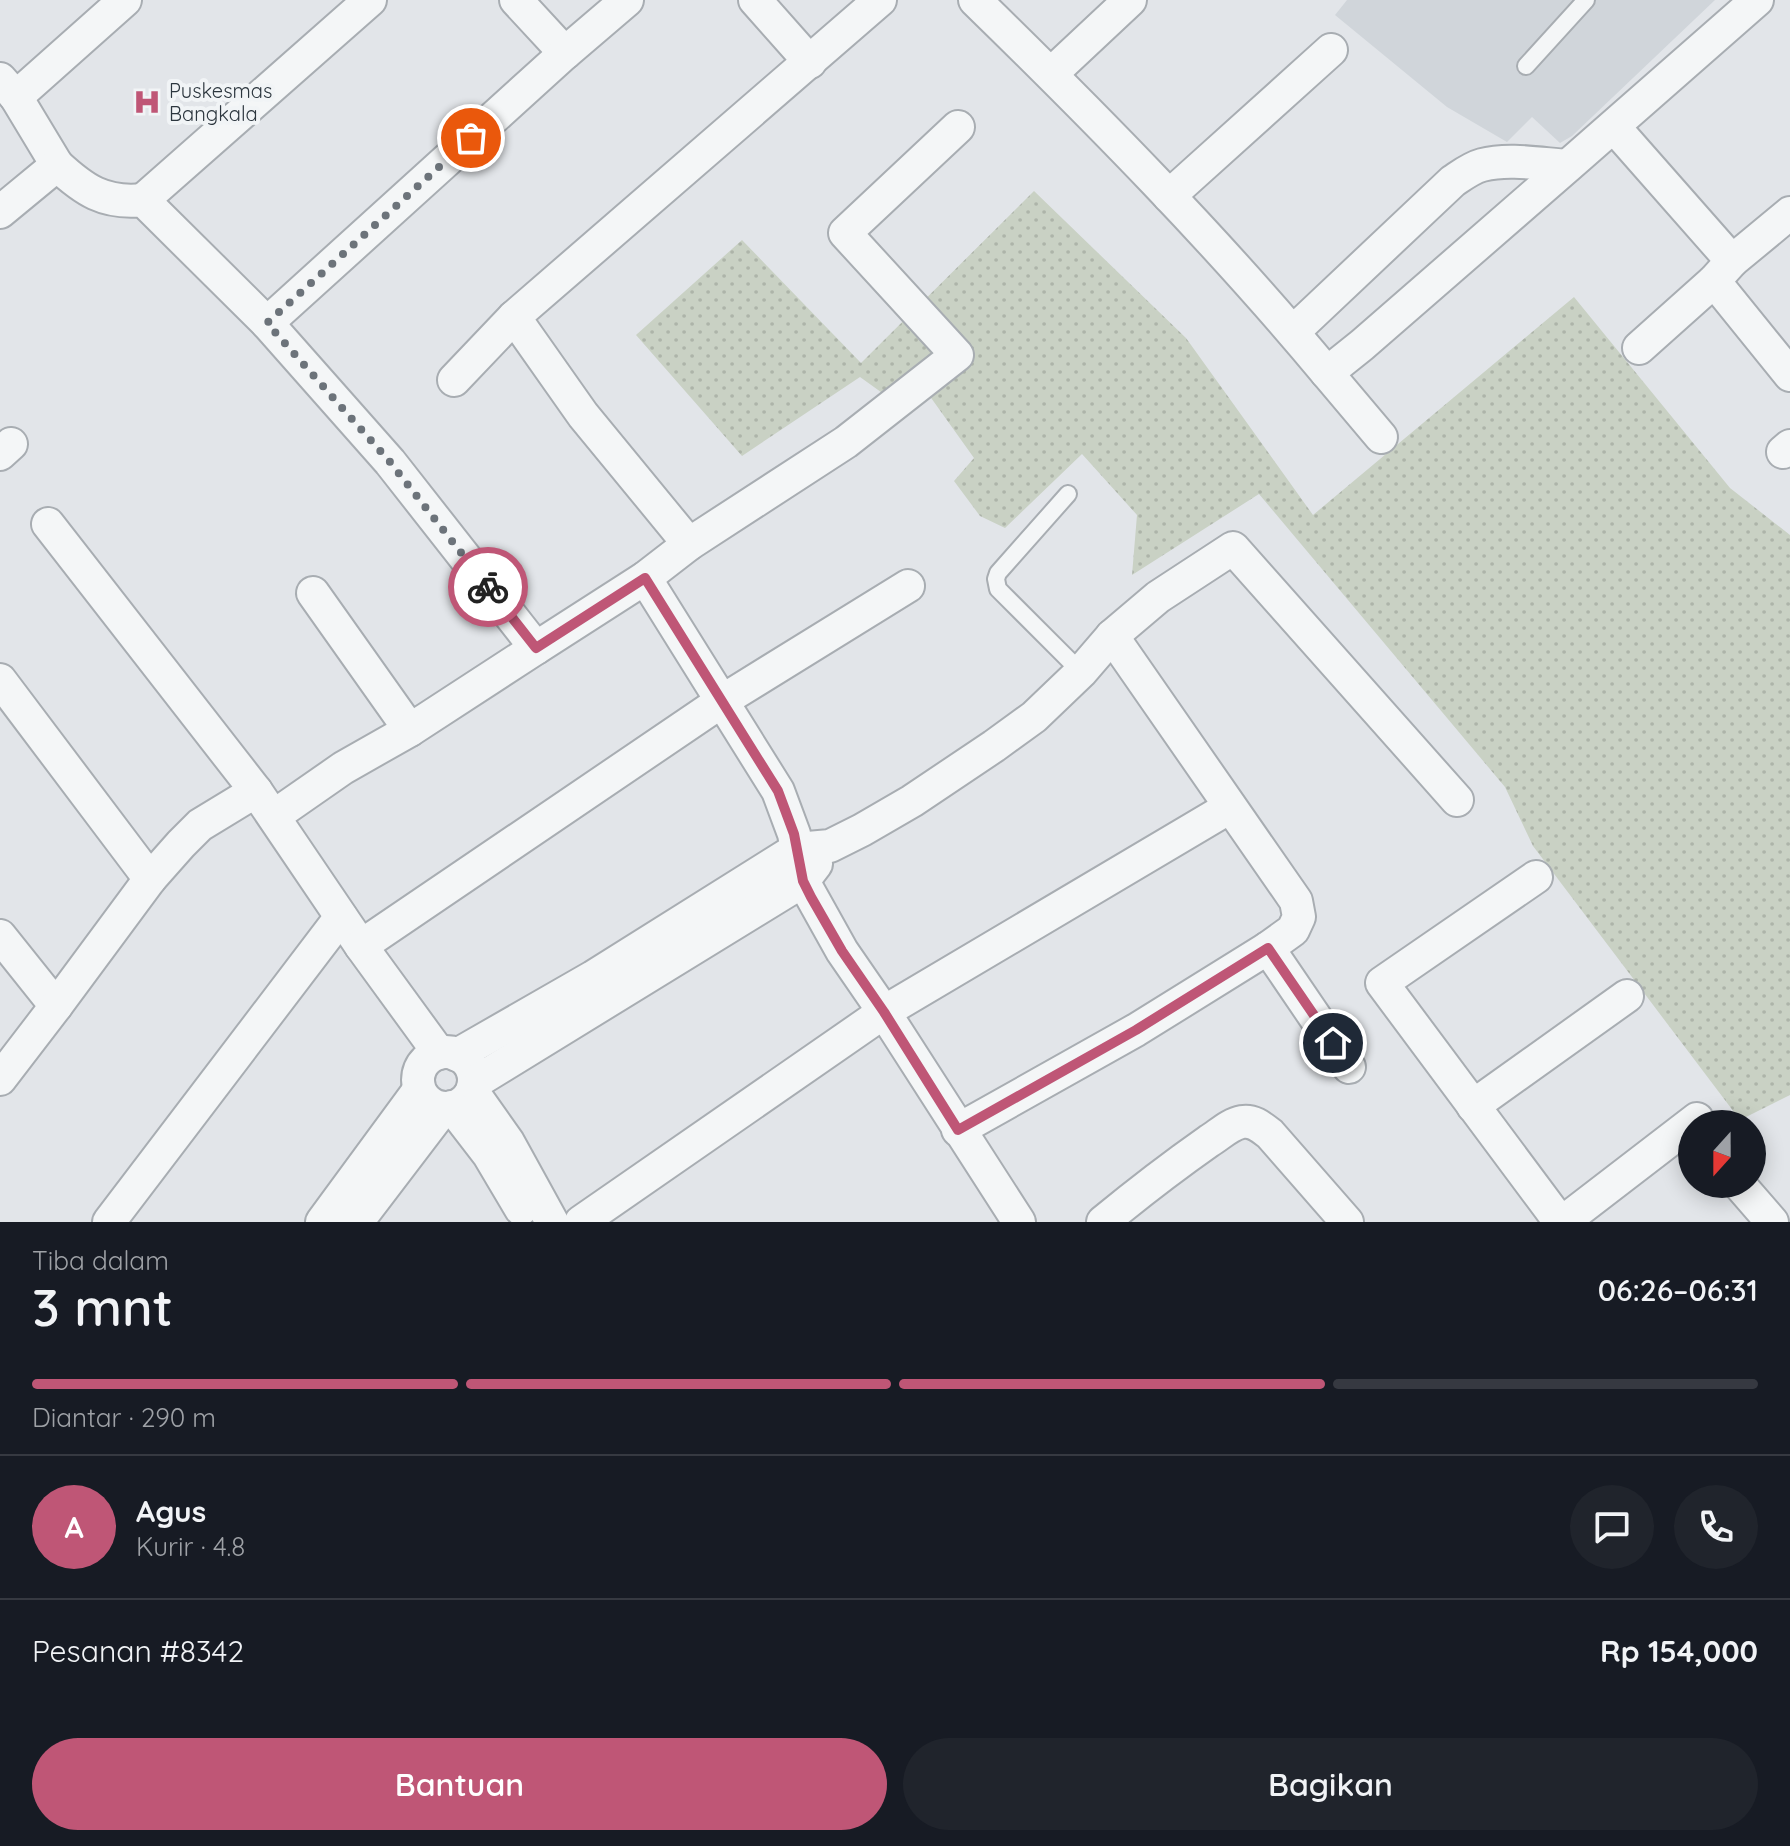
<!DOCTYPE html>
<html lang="id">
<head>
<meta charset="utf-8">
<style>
	body { margin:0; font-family:Quicksand,sans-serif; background:#20242c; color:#f1f3f6; height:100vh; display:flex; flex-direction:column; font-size:30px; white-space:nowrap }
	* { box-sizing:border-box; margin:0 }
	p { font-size:26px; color:#9ea1a6 }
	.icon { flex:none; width:44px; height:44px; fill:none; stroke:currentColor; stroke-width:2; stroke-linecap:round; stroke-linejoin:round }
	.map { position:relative; height:1222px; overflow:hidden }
	.side { display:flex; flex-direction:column; background:#171b24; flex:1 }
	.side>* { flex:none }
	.needle { width:52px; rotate:201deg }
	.fabs { position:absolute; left:1678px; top:1110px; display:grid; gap:16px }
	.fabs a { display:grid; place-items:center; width:88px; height:88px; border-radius:50%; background:#171b24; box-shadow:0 4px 20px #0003; font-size:40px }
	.pin { position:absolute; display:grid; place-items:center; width:68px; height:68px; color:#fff; margin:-34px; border:4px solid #fff; border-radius:50%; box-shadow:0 2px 8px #0007 }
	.courier { position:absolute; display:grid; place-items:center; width:80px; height:80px; margin:-40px; border:6px solid #bf5676; border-radius:50%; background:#fff; color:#222; box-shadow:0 2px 10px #0007 }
	.overview em { font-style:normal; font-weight:600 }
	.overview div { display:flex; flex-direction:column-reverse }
	.overview { display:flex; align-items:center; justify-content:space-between; height:136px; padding:0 32px }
	h1 { font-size:52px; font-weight:600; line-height:60px }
	.bar { display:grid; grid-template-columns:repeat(4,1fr); gap:12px 8px; align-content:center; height:96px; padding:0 32px }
	.bar i { height:10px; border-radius:6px; background:#363941 }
	.bar .on { background:#bf5676 }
	.bar p { grid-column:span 4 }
	.line { display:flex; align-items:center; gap:20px; padding:0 32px; border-top:2px solid #363941 }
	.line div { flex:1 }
	.round { display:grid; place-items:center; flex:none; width:84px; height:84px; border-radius:42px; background:#20242c }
	.action { display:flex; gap:16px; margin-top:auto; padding:16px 32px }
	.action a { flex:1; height:92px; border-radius:48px; background:#bf5676; color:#fff; font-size:32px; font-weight:600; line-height:92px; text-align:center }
	.action a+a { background:#20242c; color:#f1f3f6 }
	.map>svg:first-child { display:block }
	.built { fill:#d0d5da }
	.grass { fill:url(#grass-dots) }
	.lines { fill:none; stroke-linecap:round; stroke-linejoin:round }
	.service-casing { stroke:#a8adb2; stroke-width:20 }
	.minor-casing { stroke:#a8adb2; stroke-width:36 }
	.service { stroke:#f4f6f7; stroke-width:16 }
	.minor { stroke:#f4f6f7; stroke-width:32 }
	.done { stroke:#6c737a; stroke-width:8; stroke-dasharray:0 14.4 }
	.route { stroke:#bf5676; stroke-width:10 }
	.labels { text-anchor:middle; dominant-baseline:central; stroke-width:8; stroke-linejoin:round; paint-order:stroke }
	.poi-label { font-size:20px; fill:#2c363e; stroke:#f1f4f6; text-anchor:start }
</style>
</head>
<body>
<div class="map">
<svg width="1790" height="1222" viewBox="0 0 1790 1222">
	<defs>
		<pattern id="grass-dots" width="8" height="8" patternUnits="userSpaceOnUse" patternTransform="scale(2)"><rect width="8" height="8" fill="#c9d1c4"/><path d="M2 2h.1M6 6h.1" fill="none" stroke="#adb4a9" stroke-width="1.8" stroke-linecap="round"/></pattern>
	</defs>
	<rect width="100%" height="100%" fill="#e2e5e9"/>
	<path class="built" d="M1347,0H1715L1572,136L1560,143L1532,117L1507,142L1447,107L1335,15Z"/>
	<path class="grass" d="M1034,191L1186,338L1313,515L1574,297L1730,488L1790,535V1095L1740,1120L1533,846L1505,787L1259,494L1132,575L1137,515L1082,454L1005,528L980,516L954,481L974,458L924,388L899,405L860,377L742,456L636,335L742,240L861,363Z"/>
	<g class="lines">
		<g class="service-casing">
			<g id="service">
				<path d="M1526,66L1586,0"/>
				<path d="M1068,494L998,573L996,579L998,589L1081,672"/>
			</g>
		</g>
		<g class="minor-casing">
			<g id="minor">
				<path d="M516,0L565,53"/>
				<path d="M755,0L810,62"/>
				<path d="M975,0C1097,119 1218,242 1327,373L1362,345C1494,230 1626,116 1757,0"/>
				<path d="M1051,74L1130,0"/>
				<path d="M0,79L16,97L57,165"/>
				<path d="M16,97L125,0"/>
				<path d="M1614,127L1732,261L1790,213"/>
				<path d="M1169,196L1331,50"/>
				<path d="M143,200L370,0"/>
				<path d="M0,212L57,165C84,190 104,204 143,200L267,323L390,462L536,648L645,578L689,544L846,442L957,355L845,233L958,127"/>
				<path d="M1714,281L1790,375"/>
				<path d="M514,317L583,415L689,544"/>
				<path d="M267,323L565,53L627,0"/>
				<path d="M1293,332L1453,181C1462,175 1471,168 1482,165C1508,158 1540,164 1567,166"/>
				<path d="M1639,348L1714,281L1732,261"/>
				<path d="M1327,373L1381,437"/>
				<path d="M454,380L514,317L880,0"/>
				<path d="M1783,452L1790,446"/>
				<path d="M0,454L11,444"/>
				<path d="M48,524L256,791L361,946L439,1053"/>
				<path d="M645,578L778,791L794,834L803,881L842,951L884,1012L1019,1222"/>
				<path d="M313,593L410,730"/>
				<path d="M0,680L150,879"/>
				<path d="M274,816L343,768L410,730L536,648"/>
				<path d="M1536,877L1382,983L1560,1222"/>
				<path d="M0,936L56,1006L150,879L181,844L200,825L256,791"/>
				<path d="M361,946L722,701L908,586"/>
				<path d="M1268,948L1349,1067"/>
				<circle cx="446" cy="1080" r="28"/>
				<path d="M457,1055L593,977L797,849L830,846L862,830L912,801L994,746L1034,717L1081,672L1112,636L1158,597L1233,548L1457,800"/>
				<path d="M0,1079L56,1006"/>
				<path d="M474,1083L803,881L816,864"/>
				<path d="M472,1091L508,1142L552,1222"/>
				<path d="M1473,1106L1627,996"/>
				<path d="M452,1107L489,1155L521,1209"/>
				<path d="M958,1130L1136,1030L1268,948L1293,930L1299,917L1296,901L1112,636"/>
				<path d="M1739,1184L1772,1222"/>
				<path d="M109,1222L341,917"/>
				<path d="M322,1222L419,1090"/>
				<path d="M357,1222L443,1109"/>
				<path d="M581,1222L884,1012L1230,807"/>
				<path d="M1103,1222C1137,1194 1172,1167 1209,1141C1219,1135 1230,1124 1242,1122C1253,1120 1261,1127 1270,1134L1347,1222"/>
				<path d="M1563,1222L1697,1119"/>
			</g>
		</g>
		<use href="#service" class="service"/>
		<use href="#minor" class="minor"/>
	</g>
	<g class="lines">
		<path class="done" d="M471,138L267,323L390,462L488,587"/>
		<path class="route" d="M488,587L536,648L645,578L778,791L794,834L803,881L811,897L842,951L884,1012L958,1130L1136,1030L1268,948L1333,1043"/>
	</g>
	<defs>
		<g id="hospital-bare" transform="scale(2.16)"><path d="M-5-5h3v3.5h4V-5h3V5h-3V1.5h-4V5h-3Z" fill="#bf5676" stroke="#f1f4f6" stroke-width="2.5" paint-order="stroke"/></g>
	</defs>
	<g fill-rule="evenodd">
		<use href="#hospital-bare" x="147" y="102"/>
	</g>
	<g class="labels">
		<g class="poi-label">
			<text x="169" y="90">Puskesmas<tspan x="169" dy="23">Bangkala</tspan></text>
		</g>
	</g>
</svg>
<div class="fabs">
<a><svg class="needle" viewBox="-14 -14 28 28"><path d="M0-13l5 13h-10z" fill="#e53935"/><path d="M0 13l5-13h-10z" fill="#9ea1a6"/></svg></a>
</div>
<div class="pin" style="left:471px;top:138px;background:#ea580c"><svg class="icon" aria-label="bag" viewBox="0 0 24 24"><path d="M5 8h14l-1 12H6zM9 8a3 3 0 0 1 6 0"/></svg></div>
<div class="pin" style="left:1333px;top:1043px;background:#1f2937"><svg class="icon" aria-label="home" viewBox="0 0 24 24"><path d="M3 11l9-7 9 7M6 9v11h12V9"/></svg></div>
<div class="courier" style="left:488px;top:587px"><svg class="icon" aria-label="bike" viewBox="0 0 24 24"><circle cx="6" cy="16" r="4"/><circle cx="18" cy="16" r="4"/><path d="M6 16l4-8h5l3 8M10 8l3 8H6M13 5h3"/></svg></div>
</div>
<section class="side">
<div class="overview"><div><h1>3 mnt</h1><p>Tiba dalam</p></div><em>06:26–06:31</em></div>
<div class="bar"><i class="on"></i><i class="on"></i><i class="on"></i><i></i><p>Diantar · 290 m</p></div>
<div class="line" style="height:144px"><b class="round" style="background:#bf5676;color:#fff">A</b><div><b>Agus</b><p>Kurir · 4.8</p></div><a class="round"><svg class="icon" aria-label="chat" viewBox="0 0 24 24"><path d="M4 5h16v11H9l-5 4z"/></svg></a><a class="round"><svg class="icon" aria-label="phone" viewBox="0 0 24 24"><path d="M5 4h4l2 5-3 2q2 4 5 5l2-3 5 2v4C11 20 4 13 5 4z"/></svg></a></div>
<div class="line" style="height:104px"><div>Pesanan #8342</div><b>Rp 154,000</b></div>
<div class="action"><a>Bantuan</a><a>Bagikan</a></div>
</section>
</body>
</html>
